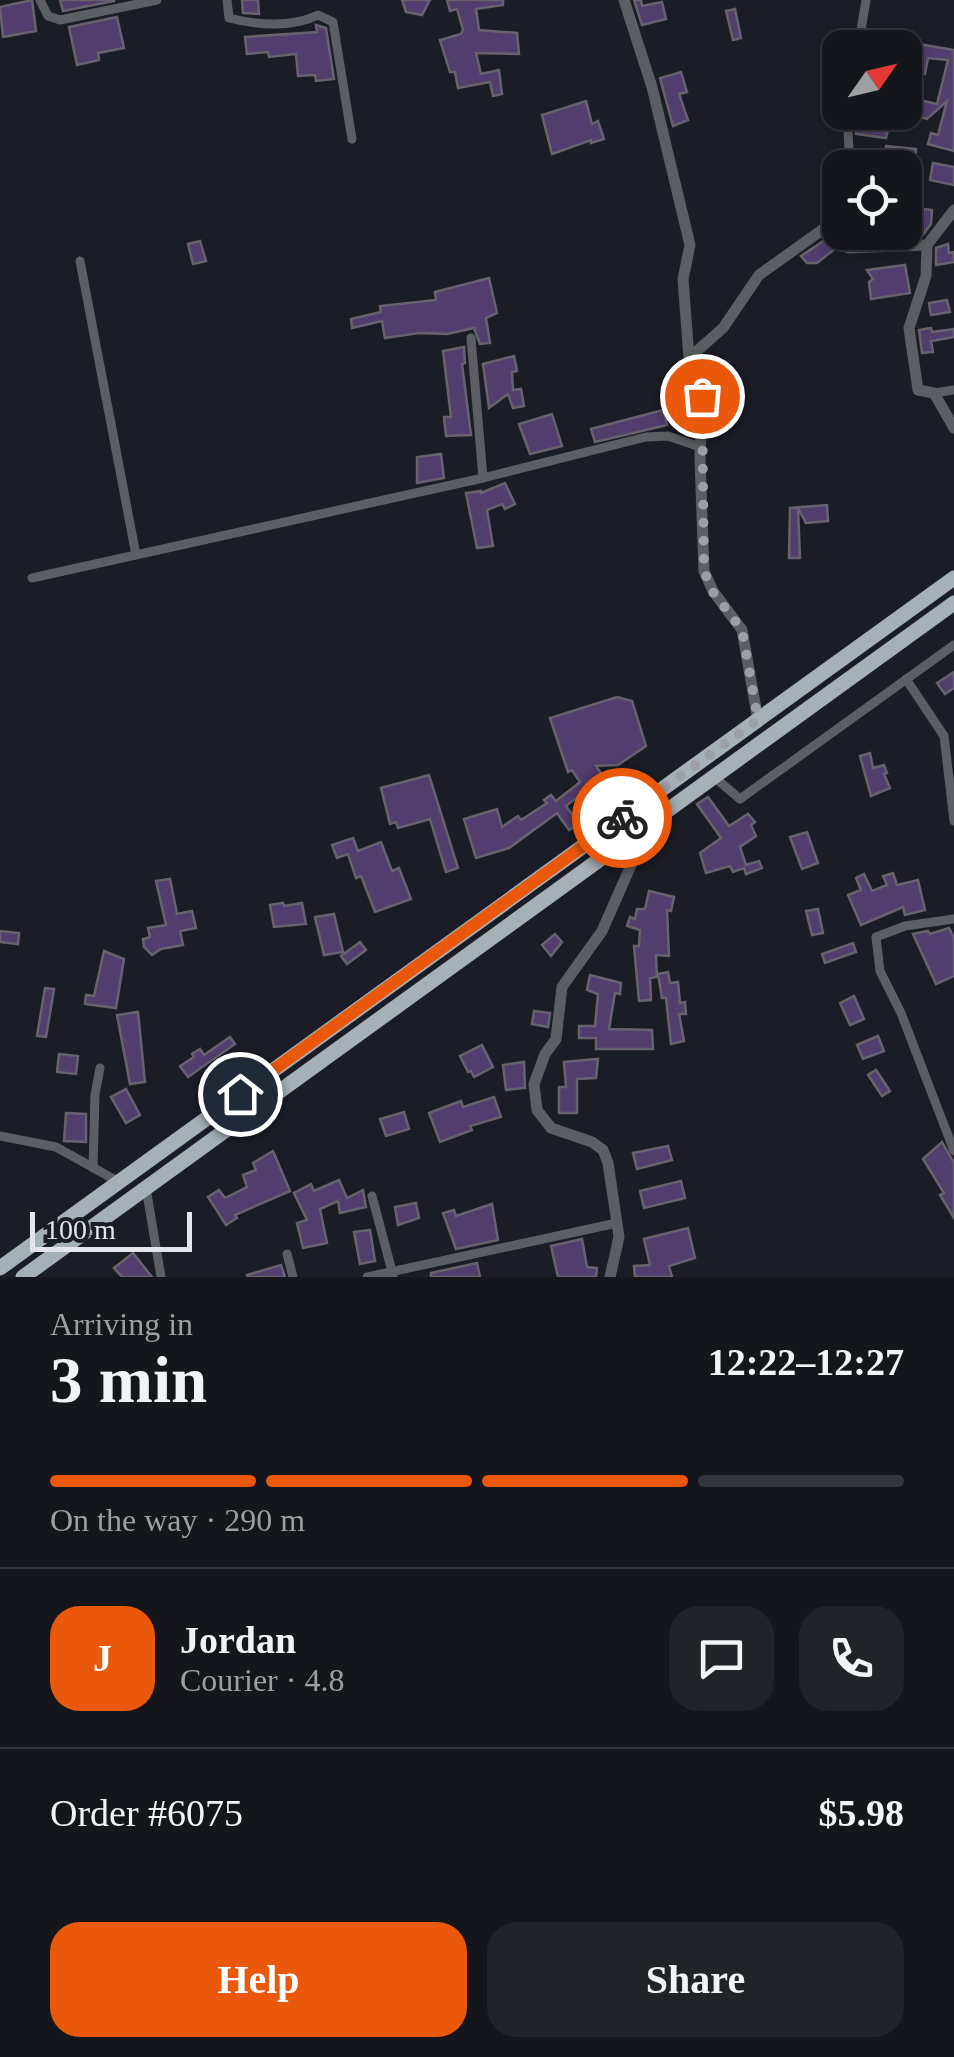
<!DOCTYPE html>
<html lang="en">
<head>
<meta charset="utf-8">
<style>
	body { margin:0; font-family:Georgia,serif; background:#212329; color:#f1f3f6; height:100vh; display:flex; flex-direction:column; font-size:38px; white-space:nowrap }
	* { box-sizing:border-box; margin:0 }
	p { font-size:32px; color:#9d9fa3 }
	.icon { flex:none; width:55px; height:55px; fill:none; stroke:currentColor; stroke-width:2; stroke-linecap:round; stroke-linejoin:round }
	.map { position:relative; height:1277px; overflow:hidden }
	.panel { display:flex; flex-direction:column; background:#14161c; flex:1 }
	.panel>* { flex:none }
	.needle { width:65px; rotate:56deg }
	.buttons { position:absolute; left:822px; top:30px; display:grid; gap:20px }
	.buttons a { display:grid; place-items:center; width:100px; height:100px; border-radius:20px; background:#14161c; box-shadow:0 5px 15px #0003,0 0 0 2px #33353b; font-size:50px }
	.scale { position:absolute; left:30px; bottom:25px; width:162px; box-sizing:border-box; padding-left:10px; border:5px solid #e3e5eb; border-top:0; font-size:28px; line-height:35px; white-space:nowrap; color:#e3e5eb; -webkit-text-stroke:8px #1b1d26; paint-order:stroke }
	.pin { position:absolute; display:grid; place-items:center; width:85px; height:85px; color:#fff; margin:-42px; border:5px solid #fff; border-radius:50%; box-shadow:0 2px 10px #0007 }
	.courier { position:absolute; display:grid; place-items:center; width:100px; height:100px; margin:-50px; border:8px solid #ea580c; border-radius:50%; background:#fff; color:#222; box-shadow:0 2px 12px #0007 }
	.head em { font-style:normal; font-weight:700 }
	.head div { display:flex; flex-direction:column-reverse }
	.head { display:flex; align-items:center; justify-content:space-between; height:170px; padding:0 50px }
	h1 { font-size:65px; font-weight:700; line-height:75px }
	.bar { display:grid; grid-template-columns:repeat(4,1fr); gap:15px 10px; align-content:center; height:120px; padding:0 50px }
	.bar i { height:12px; border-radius:8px; background:#33353b }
	.bar .selected { background:#ea580c }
	.bar p { grid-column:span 4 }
	.line { display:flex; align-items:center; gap:25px; padding:0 50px; border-top:2px solid #33353b }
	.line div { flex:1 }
	.round { display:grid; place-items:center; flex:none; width:105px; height:105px; border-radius:30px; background:#212329 }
	.action { display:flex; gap:20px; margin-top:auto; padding:20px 50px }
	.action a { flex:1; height:115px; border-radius:30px; background:#ea580c; color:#fff; font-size:40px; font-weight:700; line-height:115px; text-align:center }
	.action a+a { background:#212329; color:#f1f3f6 }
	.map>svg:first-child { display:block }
	.building { fill:#513d6e; stroke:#67636d; stroke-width:2.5; fill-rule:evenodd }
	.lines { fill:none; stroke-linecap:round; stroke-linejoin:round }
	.minor { stroke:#5b5f63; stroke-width:9 }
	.tertiary { stroke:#5b5f63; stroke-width:11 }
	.trunk { stroke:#a6b0b7; stroke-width:15 }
	.done { stroke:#9d9fa6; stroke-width:10; stroke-dasharray:0 18 }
	.route { stroke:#ea580c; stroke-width:12 }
</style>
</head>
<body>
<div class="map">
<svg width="954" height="1277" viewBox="0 0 954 1277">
	<rect width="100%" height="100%" fill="#1b1d26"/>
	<g class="building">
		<path d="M32,0L36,31L3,37L0,7Z"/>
		<path d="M60,0H114V1L63,11Z"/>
		<path d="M242,0H258L259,14L243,13Z"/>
		<path d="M402,0H430L422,15L406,12Z"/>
		<path d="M447,0H503V5L476,9L479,30L517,33L519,54L476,53L481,74L499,70L502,94L493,96L490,82L458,88L455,72H450L440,40L461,34L463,30L457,9L450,11Z"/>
		<path d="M634,0H641L642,6L662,2L666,19L642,25Z"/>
		<path d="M735,9L741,38L733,40L726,11Z"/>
		<path d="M117,17L124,48L98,53L99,60L77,65L69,27Z"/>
		<path d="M316,25L326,28L334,79L316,81L315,75L298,76L296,54L269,57L268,52L247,54L245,37L317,32Z"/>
		<path d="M872,38L899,43V48H870Z"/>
		<path d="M907,42L954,50V151L928,144L931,133L938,135L947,101L927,119L905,114ZM928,58L948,60L937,104L911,98L918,72L925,74Z"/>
		<path d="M681,72L687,92L679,94L688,120L673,126L660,78Z"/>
		<path d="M586,101L592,124L598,121L604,139L591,143V140L552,154L542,115Z"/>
		<path d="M858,112H888L884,129L888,130L886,138L856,134Z"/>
		<path d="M886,146L916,149L911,207H905V167L884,164Z"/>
		<path d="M933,163L954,167V185L930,180Z"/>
		<path d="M924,209L932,210L931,224L922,236H905V232L919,234Z"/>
		<path d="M828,238L836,248L817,263H807L801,256Z"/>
		<path d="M200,241L206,261L193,264L188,244Z"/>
		<path d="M948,244L949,253L954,252V262L936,265V248Z"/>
		<path d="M905,265L910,293L871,299L869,282L873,279L867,270Z"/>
		<path d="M489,278L497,313L486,318L490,343L480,344L474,328L447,334L419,333L385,338L382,321L352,328L351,319L381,312L380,306L436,300L435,292Z"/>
		<path d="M947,300L950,312L931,315L929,303Z"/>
		<path d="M931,328L932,332L954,329V337L931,341L933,352L922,353L919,330Z"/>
		<path d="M464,347L465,363L462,364L471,435L446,436L444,417H451L443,351Z"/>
		<path d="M514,356L517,371L512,372L513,390L521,389L524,406L513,408L508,394L489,408L483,364Z"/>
		<path d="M715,364L724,371L713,387L705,377Z"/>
		<path d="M663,410L667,425L595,442L591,429Z"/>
		<path d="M552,414L562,446L530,454L519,424Z"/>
		<path d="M441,454L444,478L417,483V457Z"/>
		<path d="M505,483L515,504L505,509L502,504L487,510L493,546L477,548L466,493L481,491V493Z"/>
		<path d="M827,505L828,521L806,523L798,508L800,558H789L790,508Z"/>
		<path d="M954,672V688L945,694L937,683Z"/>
		<path d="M617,697L632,701L646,746L618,765L596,766L607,782L589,794L586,790L566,806L579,824L569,830L557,813L509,848L476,858L464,819L497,809L502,827L518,816L521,820L547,803L544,800L551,795L556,801L580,782L572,770L568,772L550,718Z"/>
		<path d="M870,753L873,768L884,765L887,773L884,774L890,788L871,796L860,756Z"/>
		<path d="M429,775L458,868L446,872L430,819L398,828L396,822L390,824L381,788Z"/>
		<path d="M708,797L729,826L748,814L755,822L751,825L756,836L740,847L746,865L759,861L762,868L746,874L744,868L733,872L730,866L706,873L700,853L721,838L697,804Z"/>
		<path d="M807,832L818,863L802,869L790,837Z"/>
		<path d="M353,838L358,851L381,842L392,871L399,868L411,899L375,912L361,876L356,878L348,854L337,858L332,845Z"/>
		<path d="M893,873L897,885L918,880L925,910L905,915L903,907L861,925L848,895L861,890L856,878L864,874L872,891L887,885L883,876Z"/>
		<path d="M170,879L177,914L192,911L196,928L180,931L183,945L161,949L152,955L144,947L143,939L150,937L148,928L166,925L156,881Z"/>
		<path d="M649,891L674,897L671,911L667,910L669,956L656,955L657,977L650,978L651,1000L639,1001L634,946H639L640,930L627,926L630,917L635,919L637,909H645Z"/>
		<path d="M283,903L284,906L302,903L306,924L274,927L270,905Z"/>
		<path d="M818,909L823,933L812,935L806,911Z"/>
		<path d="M334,914L343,952L324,955L315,917Z"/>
		<path d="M949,928L954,938V976L936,984L913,934L928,931L930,934Z"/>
		<path d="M0,931L19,933L18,944L0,942Z"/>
		<path d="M555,934L562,942L551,956L542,945Z"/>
		<path d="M360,942L366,950L347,964L341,956Z"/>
		<path d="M853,943L856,952L825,963L822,954Z"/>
		<path d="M104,951L124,959L116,1008L85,1004L86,995L94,996Z"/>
		<path d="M668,972L670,983L678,982L680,1003L685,1002L686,1014H679L684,1041L671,1044L666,998H662L658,974Z"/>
		<path d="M590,975L621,983L620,994L615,993L609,1029L652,1030L653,1049H596V1038H579V1026H595L598,994L587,990Z"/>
		<path d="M45,988L54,989L46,1037L37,1036Z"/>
		<path d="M854,996L864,1019L850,1025L840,1003Z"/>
		<path d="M534,1011L550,1013L548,1027L532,1024Z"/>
		<path d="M138,1012L145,1082L130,1084L117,1015Z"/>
		<path d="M878,1036L884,1051L863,1059L857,1045Z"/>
		<path d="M230,1037L235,1044L188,1077L180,1066L194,1057L192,1054L200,1049L204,1055Z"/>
		<path d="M482,1045L493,1067L474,1077L471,1071L468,1072L460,1056Z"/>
		<path d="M59,1054L78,1056L76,1074L57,1072Z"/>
		<path d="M598,1059L596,1078L577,1079V1113H559V1087H566L564,1062Z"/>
		<path d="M524,1062L525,1088L506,1090L503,1065Z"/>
		<path d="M876,1070L890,1091L882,1096L868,1075Z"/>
		<path d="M126,1089L140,1115L126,1123L111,1097Z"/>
		<path d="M494,1097L501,1117L470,1126L472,1130L440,1142L429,1113L461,1101L463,1107Z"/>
		<path d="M404,1112L409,1129L386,1136L380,1119Z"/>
		<path d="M66,1113L86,1114V1142L64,1141Z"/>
		<path d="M942,1142L954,1163V1218L940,1195L944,1193L923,1159Z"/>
		<path d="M668,1146L672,1160L637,1169L633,1153Z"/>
		<path d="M273,1151L290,1191L235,1215L237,1218L226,1225L208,1197L219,1190L225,1198L247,1187L243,1175L256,1170L253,1163Z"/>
		<path d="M339,1180L347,1198L363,1190L366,1207L340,1213L338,1201L320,1209L327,1243L303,1248L297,1223L307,1220L294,1193L311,1184L314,1191Z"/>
		<path d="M681,1181L685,1198L644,1208L640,1191Z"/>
		<path d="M416,1203L419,1218L398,1225L395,1207Z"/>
		<path d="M492,1204L498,1240L456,1249L443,1213L454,1210L456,1216Z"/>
		<path d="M688,1228L695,1258L669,1266L672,1277H635L634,1266L650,1265L644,1239Z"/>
		<path d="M370,1230L375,1261L360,1264L354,1232Z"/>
		<path d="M582,1239L587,1267L597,1268L596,1277H558L551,1246Z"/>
		<path d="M133,1253L152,1277H122L114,1268Z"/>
		<path d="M477,1263L480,1277H431V1273Z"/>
		<path d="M281,1265L285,1277H248L247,1275Z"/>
	</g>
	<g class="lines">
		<g class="minor">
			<path d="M40,0L48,16L60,20L157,0"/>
			<path d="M227,0L229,18C256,25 292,28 318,15L333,22L352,139"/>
			<path d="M858,48L866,0"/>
			<path d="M847,112L850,168"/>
			<path d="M80,261L136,555"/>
			<path d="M471,338L483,478"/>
			<path d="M934,393L954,390"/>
			<path d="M32,578L483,478L646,437L668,436L700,447"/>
			<path d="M906,679L944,736L954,821"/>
			<path d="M714,777L740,799L954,645"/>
			<path d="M954,919L905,926L876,937L880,971L901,1013L954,1151"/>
			<path d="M0,1136L56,1147L119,1182"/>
			<path d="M93,1168L95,1094L100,1068"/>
			<path d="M146,1188L161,1277"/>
			<path d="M372,1196L393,1275"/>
			<path d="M287,1254L293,1277"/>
			<path d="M367,1277L617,1223"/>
		</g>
		<g class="tertiary">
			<path d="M624,0L652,87L690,245L683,279L689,358L702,396L700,459L704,571L713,591L742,630L758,720"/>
			<path d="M954,210L927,245L926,276L909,328L918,390L934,393L954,428"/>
			<path d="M841,232L848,248L927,245"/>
			<path d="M689,358L723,328L759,275L836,220L840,229"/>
			<path d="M610,1277L619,1237L608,1163L603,1150L592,1142L551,1128L537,1110L534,1084L545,1054L556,1039L562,987L602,931L636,854L645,825L647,800"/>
		</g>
		<g class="trunk">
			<path d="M0,1268L954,578"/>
			<path d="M23,1277L954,603"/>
		</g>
	</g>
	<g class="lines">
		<path class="done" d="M622,818L758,720L742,630L713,592L704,571L702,396"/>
		<path class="route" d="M240,1094L622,818"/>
	</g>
</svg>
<div class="buttons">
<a><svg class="needle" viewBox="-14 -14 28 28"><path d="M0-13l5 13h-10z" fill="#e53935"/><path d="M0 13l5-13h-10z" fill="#9d9fa3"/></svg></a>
<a><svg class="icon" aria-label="locate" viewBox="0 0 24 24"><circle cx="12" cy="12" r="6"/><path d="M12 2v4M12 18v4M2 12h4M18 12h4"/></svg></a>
</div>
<div class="scale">100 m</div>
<div class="pin" style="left:702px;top:396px;background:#ea580c"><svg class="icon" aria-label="bag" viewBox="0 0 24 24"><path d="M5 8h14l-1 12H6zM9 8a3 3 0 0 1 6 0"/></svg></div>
<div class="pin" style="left:240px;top:1094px;background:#1f2937"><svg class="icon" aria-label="home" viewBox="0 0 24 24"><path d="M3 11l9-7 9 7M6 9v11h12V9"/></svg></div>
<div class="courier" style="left:622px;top:818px"><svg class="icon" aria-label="bike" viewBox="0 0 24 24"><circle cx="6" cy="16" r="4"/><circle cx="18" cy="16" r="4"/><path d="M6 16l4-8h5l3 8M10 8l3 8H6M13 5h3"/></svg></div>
</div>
<section class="panel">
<div class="head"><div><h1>3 min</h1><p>Arriving in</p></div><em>12:22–12:27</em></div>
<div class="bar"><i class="selected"></i><i class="selected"></i><i class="selected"></i><i></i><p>On the way · 290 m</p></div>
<div class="line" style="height:180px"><b class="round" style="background:#ea580c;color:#fff">J</b><div><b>Jordan</b><p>Courier · 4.8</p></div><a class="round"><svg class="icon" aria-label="chat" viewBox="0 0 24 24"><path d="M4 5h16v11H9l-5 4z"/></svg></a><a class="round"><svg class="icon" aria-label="phone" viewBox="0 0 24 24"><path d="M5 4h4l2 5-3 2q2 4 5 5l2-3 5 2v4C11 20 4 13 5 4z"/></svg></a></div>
<div class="line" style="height:130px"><div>Order #6075</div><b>$5.98</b></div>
<div class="action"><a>Help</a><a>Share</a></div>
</section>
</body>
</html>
